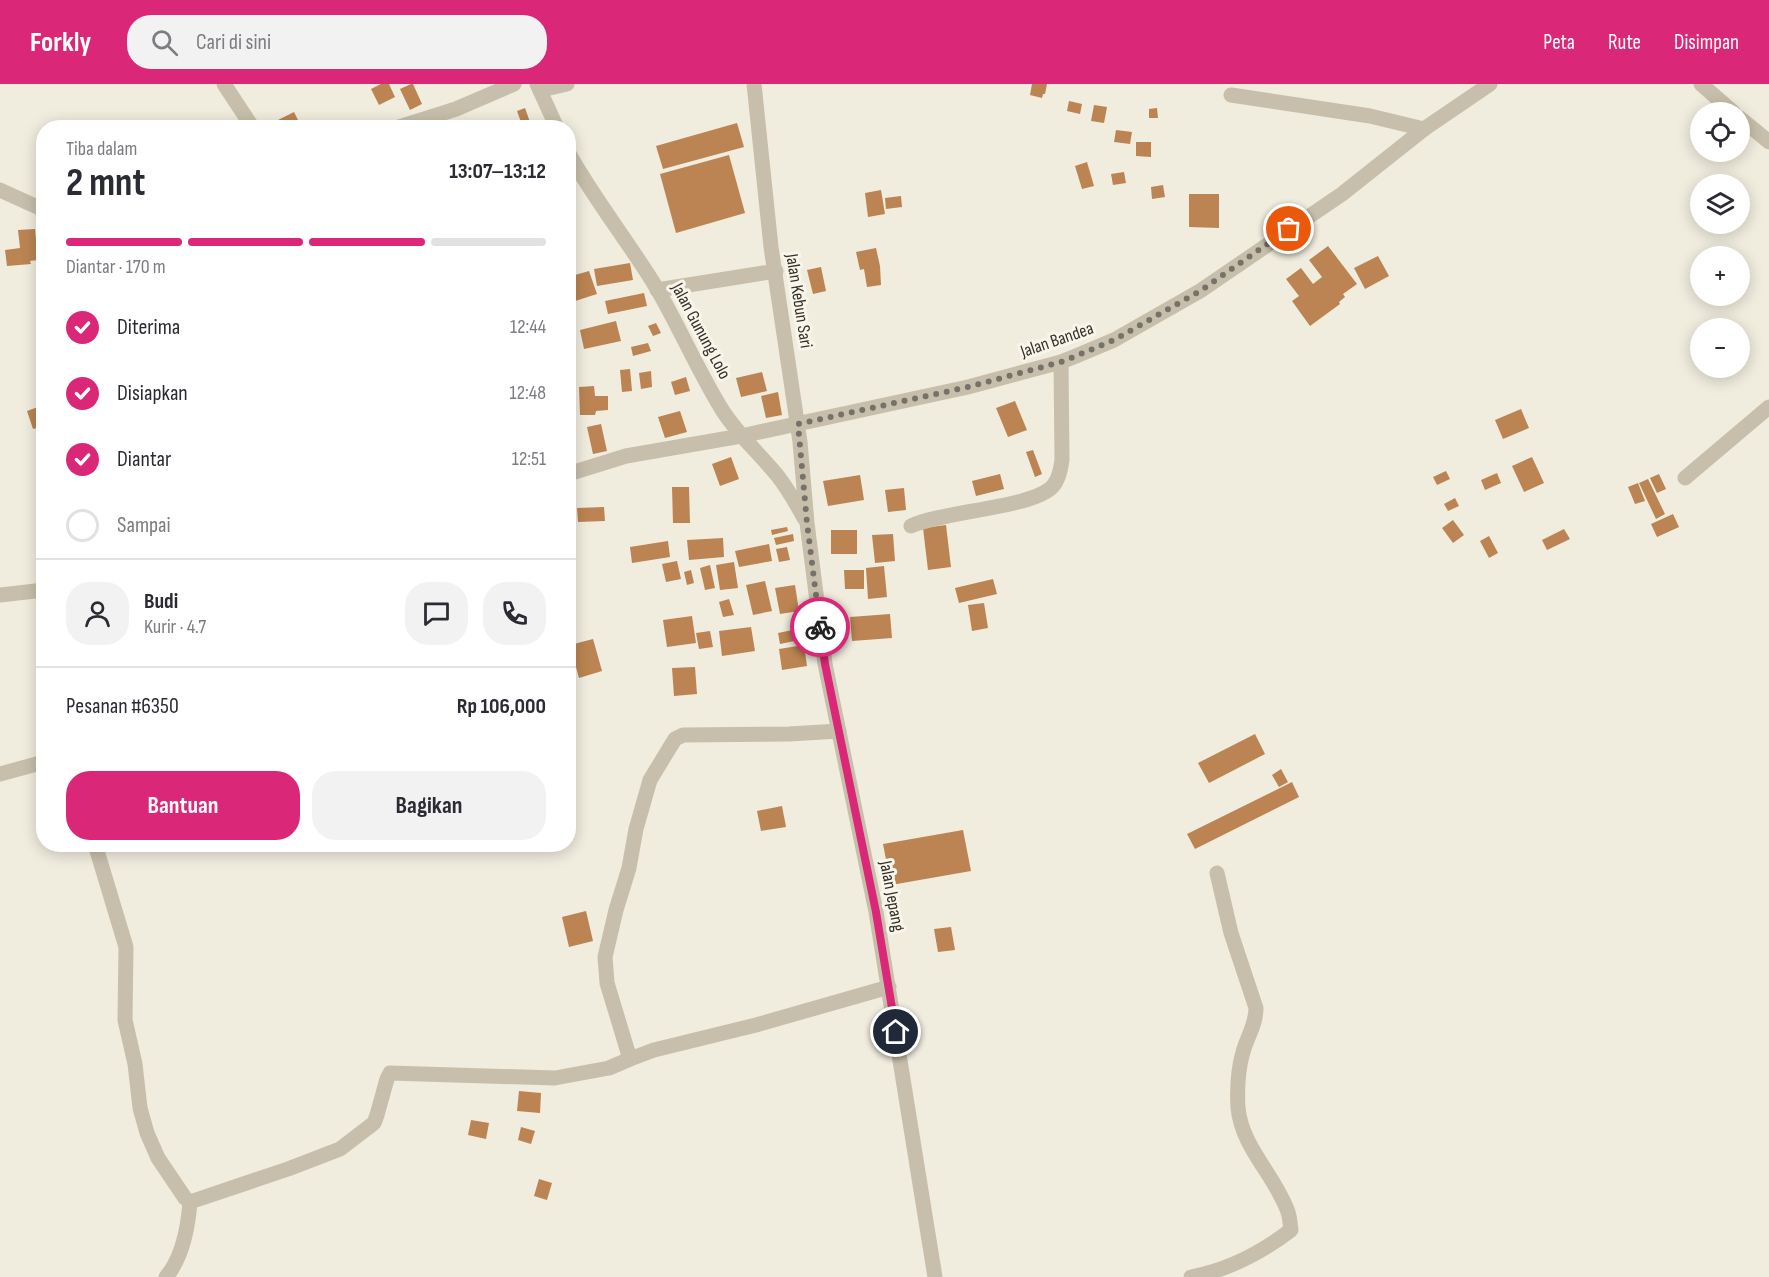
<!DOCTYPE html>
<html lang="id">
<head>
<meta charset="utf-8">
<style>
	body { margin:0; font-family:"Sofia Sans Condensed",sans-serif; background:#f2f2f3; color:#2b2b33; height:100vh; display:flex; flex-direction:column; font-size:22px; white-space:nowrap }
	* { box-sizing:border-box; margin:0 }
	p { font-size:20px; color:#7c7c81 }
	.icon { flex:none; width:33px; height:33px; fill:none; stroke:currentColor; stroke-width:2; stroke-linecap:round; stroke-linejoin:round }
	.map { position:relative; flex:1; overflow:hidden }
	.drawer { position:absolute; left:36px; top:36px; width:540px; height:732px; display:flex; flex-direction:column; background:#fff; border-radius:24px; box-shadow:0 3px 15px #0003 }
	.drawer>* { flex:none }
	.fabs { position:absolute; left:1690px; top:18px; display:grid; gap:12px }
	.fabs a { display:grid; place-items:center; width:60px; height:60px; border-radius:50%; background:#fff; box-shadow:0 3px 15px #0003; font-size:30px }
	.pin { position:absolute; display:grid; place-items:center; width:51px; height:51px; color:#fff; margin:-26px; border:3px solid #fff; border-radius:50%; box-shadow:0 2px 6px #0007 }
	.courier { position:absolute; display:grid; place-items:center; width:60px; height:60px; margin:-30px; border:4px solid #db2777; border-radius:50%; background:#fff; color:#222; box-shadow:0 2px 8px #0007 }
	.head em { font-style:normal; font-weight:700 }
	.head div { display:flex; flex-direction:column-reverse }
	.head { display:flex; align-items:center; justify-content:space-between; height:102px; padding:0 30px }
	h1 { font-size:39px; font-weight:700; line-height:45px }
	.bar { display:grid; grid-template-columns:repeat(4,1fr); gap:9px 6px; align-content:center; height:72px; padding:0 30px }
	.bar i { height:8px; border-radius:4px; background:#e1e1e2 }
	.bar .on { background:#db2777 }
	.bar p { grid-column:span 4 }
	.line { display:flex; align-items:center; gap:15px; padding:0 30px; border-top:2px solid #e1e1e2 }
	.line div { flex:1 }
	.round { display:grid; place-items:center; flex:none; width:63px; height:63px; border-radius:24px; background:#f2f2f3 }
	ol { padding:0 30px; list-style:none }
	li { display:flex; align-items:center; gap:18px; height:66px }
	li p { margin-inline-start:auto }
	li .icon { padding:6px; border-radius:50%; background:#db2777; color:#fff; stroke-width:4 }
	li:last-child { color:#7c7c81 }
	li i { width:33px; height:33px; border:3px solid #e1e1e2; border-radius:50% }
	.cta { display:flex; gap:12px; margin-top:auto; padding:12px 30px }
	.cta a { flex:1; height:69px; border-radius:24px; background:#db2777; color:#fff; font-size:24px; font-weight:700; line-height:69px; text-align:center }
	.cta a+a { background:#f2f2f3; color:#2b2b33 }
	header { display:flex; align-items:center; gap:36px; box-sizing:border-box; height:84px; padding:0 30px; background:#db2777; color:#fff }
	header strong { font-size:28px }
	nav { display:flex; gap:33px; margin-inline-start:auto; font-size:21px }
	.search { width:420px; height:54px; background:#f2f2f3; display:flex; align-items:center; gap:15px; box-sizing:border-box; padding:0 21px; border-radius:24px; color:#7c7c81; font-size:22px }
	.map>svg:first-child { display:block }
	.building { fill:#bb8452 }
	.lines { fill:none; stroke-linecap:round; stroke-linejoin:round }
	.minor { stroke:#c7bfab; stroke-width:15 }
	.done { stroke:#777269; stroke-width:6; stroke-dasharray:0 10.8 }
	.route { stroke:#db2777; stroke-width:8 }
	.labels { text-anchor:middle; dominant-baseline:central; stroke-width:6; stroke-linejoin:round; paint-order:stroke }
	.street-label { font-size:18px; fill:#36302a; stroke:#f8f5ea }
</style>
</head>
<body>
<header>
<strong>Forkly</strong>
<div class="search"><svg class="icon" aria-label="search" viewBox="0 0 24 24"><circle cx="10" cy="10" r="6"/><path d="M15 15l6 6"/></svg>Cari di sini</div>
<nav><a>Peta</a><a>Rute</a><a>Disimpan</a></nav>
</header>
<div class="map">
<svg width="1769" height="1193" viewBox="0 0 1769 1193">
	<rect width="100%" height="100%" fill="#f0ecde"/>
	<g class="building">
		<path d="M381,0H389L395,13L379,21L371,5Z"/>
		<path d="M411,0H413L422,20L410,26L400,5Z"/>
		<path d="M1032,0H1047L1045,10H1043L1042,14L1030,11Z"/>
		<path d="M1069,17L1082,20L1080,30L1067,27Z"/>
		<path d="M1094,21L1107,23L1104,39L1091,37Z"/>
		<path d="M525,24L530,38L522,41L517,27Z"/>
		<path d="M1157,24L1158,34H1149V25Z"/>
		<path d="M294,28L302,44H282L278,36Z"/>
		<path d="M737,39L744,63L663,85L656,62Z"/>
		<path d="M1116,46L1132,48L1130,60L1114,58Z"/>
		<path d="M1136,58H1151V73L1136,72Z"/>
		<path d="M729,71L745,129L676,149L660,90Z"/>
		<path d="M1087,78L1094,102L1082,105L1075,82Z"/>
		<path d="M1124,88L1126,99L1113,101L1111,90Z"/>
		<path d="M1163,101L1165,113L1152,115L1151,103Z"/>
		<path d="M881,106L885,130L868,133L865,109Z"/>
		<path d="M1189,110H1219V144L1189,143Z"/>
		<path d="M901,112L902,123L886,125L885,114Z"/>
		<path d="M35,145L38,176L30,177L31,180L7,182L5,166L20,164L18,146Z"/>
		<path d="M1328,162L1357,200L1343,210L1345,213L1339,218L1340,220L1310,242L1292,217L1299,212L1286,195L1301,184L1313,200L1322,193L1309,176Z"/>
		<path d="M876,164L880,182L881,201L867,203L864,185L860,186L856,168Z"/>
		<path d="M1378,172L1389,192L1365,205L1354,184Z"/>
		<path d="M630,179L633,196L597,202L594,185Z"/>
		<path d="M821,183L826,207L813,210L807,186Z"/>
		<path d="M589,187L597,210L572,218L568,208V193Z"/>
		<path d="M644,209L647,222L608,230L605,217Z"/>
		<path d="M616,237L621,257L584,265L580,246Z"/>
		<path d="M656,239L661,249L653,252L648,242Z"/>
		<path d="M648,259L651,267L633,272L631,263Z"/>
		<path d="M630,285L632,307L622,308L620,286Z"/>
		<path d="M651,287L652,303L641,305L639,289Z"/>
		<path d="M762,288L767,307L741,313L736,294Z"/>
		<path d="M686,293L690,307L675,311L671,298Z"/>
		<path d="M594,302L595,312H608V326L596,327L595,331H580L579,303Z"/>
		<path d="M778,308L782,331L766,334L761,312Z"/>
		<path d="M1015,317L1027,346L1008,353L996,324Z"/>
		<path d="M568,321L576,345L568,346Z"/>
		<path d="M38,323L44,342L33,345L27,327Z"/>
		<path d="M1521,325L1529,344L1503,355L1495,336Z"/>
		<path d="M680,327L687,348L665,354L658,333Z"/>
		<path d="M601,340L607,367L593,370L587,343Z"/>
		<path d="M1033,366L1042,390L1035,393L1026,368Z"/>
		<path d="M731,373L739,395L720,402L712,380Z"/>
		<path d="M1532,373L1544,399L1524,408L1512,382Z"/>
		<path d="M1446,387L1450,395L1437,401L1433,393Z"/>
		<path d="M1497,389L1501,399L1485,406L1481,396Z"/>
		<path d="M1000,390L1004,405L976,412L972,397Z"/>
		<path d="M1659,390L1666,405L1657,409L1650,394Z"/>
		<path d="M860,391L864,416L828,422L823,397Z"/>
		<path d="M1648,395L1665,430L1656,435L1639,399Z"/>
		<path d="M1638,399L1645,417L1635,420L1628,403Z"/>
		<path d="M672,403H689L690,439H673Z"/>
		<path d="M904,404L906,426L888,428L885,406Z"/>
		<path d="M1455,414L1459,422L1448,427L1444,420Z"/>
		<path d="M604,423L605,437L578,438L577,424Z"/>
		<path d="M1673,430L1679,443L1657,453L1651,440Z"/>
		<path d="M1453,436L1464,451L1453,459L1442,444Z"/>
		<path d="M946,441L951,483L928,486L923,444Z"/>
		<path d="M787,443L788,447L772,451L771,446Z"/>
		<path d="M1564,445L1570,455L1547,466L1542,456Z"/>
		<rect x="831" y="446" width="26" height="24"/>
		<path d="M793,450L794,457L776,461L774,454Z"/>
		<path d="M893,450L895,477L875,479L872,451Z"/>
		<path d="M1489,452L1498,469L1489,474L1480,457Z"/>
		<path d="M723,454L724,473L689,476L687,456Z"/>
		<path d="M668,457L670,473L632,479L630,463Z"/>
		<path d="M769,460L772,477L739,483L735,467Z"/>
		<path d="M787,463L790,476L779,478L776,465Z"/>
		<path d="M677,477L681,495L666,498L662,480Z"/>
		<path d="M734,478L738,504L720,506L716,481Z"/>
		<path d="M710,481L715,504L705,506L700,484Z"/>
		<path d="M884,482L887,513L868,515L866,484Z"/>
		<path d="M691,486L694,499L687,501L684,488Z"/>
		<path d="M844,486H864V505H845Z"/>
		<path d="M993,495L997,510L959,519L955,504Z"/>
		<path d="M765,497L772,527L753,531L746,501Z"/>
		<path d="M795,501L799,527L780,530L775,504Z"/>
		<path d="M729,515L734,531L723,533L719,518Z"/>
		<path d="M984,519L988,544L972,547L968,521Z"/>
		<path d="M890,530L892,554L852,557L850,533Z"/>
		<path d="M692,532L696,559L667,563L663,536Z"/>
		<path d="M751,543L755,567L722,572L719,547Z"/>
		<path d="M802,544L804,555L780,560L778,549Z"/>
		<path d="M710,547L713,563L699,565L696,549Z"/>
		<path d="M593,555L602,587L579,594L570,561Z"/>
		<path d="M804,561L807,582L782,586L779,565Z"/>
		<path d="M695,583L697,610L674,612L672,584Z"/>
		<path d="M1255,650L1265,670L1209,699L1198,679Z"/>
		<path d="M1281,685L1288,698L1279,703L1272,691Z"/>
		<path d="M1292,698L1299,713L1195,765L1187,750Z"/>
		<path d="M782,722L786,743L761,747L757,727Z"/>
		<path d="M963,746L971,787L891,801L883,760Z"/>
		<path d="M586,827L593,857L569,863L562,833Z"/>
		<path d="M951,843L955,866L938,868L934,845Z"/>
		<path d="M519,1007L541,1009L540,1029L517,1027Z"/>
		<path d="M471,1036L489,1039L486,1055L468,1051Z"/>
		<path d="M521,1043L535,1047L531,1060L518,1056Z"/>
		<path d="M539,1095L552,1099L547,1116L534,1112Z"/>
	</g>
	<g class="lines">
		<g class="minor">
			<path d="M224,0L253,44"/>
			<path d="M537,0L557,44"/>
			<path d="M754,0L771,163L800,358L807,439L825,580L876,828L935,1193"/>
			<path d="M1701,0L1733,28"/>
			<path d="M541,6L567,0"/>
			<path d="M1231,11L1370,32L1424,45"/>
			<path d="M1740,34L1769,58"/>
			<path d="M396,44L456,25L514,0"/>
			<path d="M568,68C594,115 628,157 656,203C679,242 697,285 721,324C736,349 758,368 777,391C787,404 796,419 804,434"/>
			<path d="M0,106L44,126"/>
			<path d="M657,206L776,187"/>
			<path d="M568,390L626,372L741,352L968,303L1061,278L1076,272L1114,256L1200,207L1342,110L1424,45L1490,0"/>
			<path d="M1685,394L1769,323"/>
			<path d="M911,442C942,427 1034,424 1053,402C1059,395 1061,384 1062,376L1061,278"/>
			<path d="M0,511L44,506"/>
			<path d="M839,647L789,650L683,651L675,655L650,696L636,745L629,784L616,826L605,873L607,899L630,975L654,966L756,941L889,903"/>
			<path d="M0,690L44,678"/>
			<path d="M95,760L126,863L125,936L135,980L140,1024L147,1049L158,1074L185,1114L190,1118L288,1085L340,1065L374,1039L377,1031L387,995L390,989L555,994L609,984L630,975"/>
			<path d="M166,1193C183,1173 188,1144 190,1118"/>
			<path d="M1191,1193C1228,1186 1261,1169 1291,1146C1290,1140 1290,1134 1288,1128C1275,1091 1242,1064 1238,1024C1237,1006 1238,985 1243,968C1247,953 1256,941 1256,924L1231,849L1217,789"/>
		</g>
	</g>
	<g class="lines">
		<path class="done" d="M820,543L807,439L798,340L968,303L1061,278L1076,272L1114,256L1200,207L1289,145"/>
		<path class="route" d="M820,543L825,580L876,828L896,948"/>
	</g>
	<g class="labels">
		<g class="street-label">
			<text transform="translate(799 217) rotate(81)">Jalan Kebun Sari</text>
			<text transform="translate(701 247) rotate(62)">Jalan Gunung Lolo</text>
			<text transform="translate(1057 256) rotate(-19)">Jalan Bandea</text>
			<text transform="translate(892 812) rotate(79)">Jalan Jepang</text>
		</g>
	</g>
</svg>
<div class="fabs">
<a><svg class="icon" aria-label="locate" viewBox="0 0 24 24"><circle cx="12" cy="12" r="6"/><path d="M12 2v4M12 18v4M2 12h4M18 12h4"/></svg></a>
<a><svg class="icon" aria-label="layers" viewBox="0 0 24 24"><path d="M12 4l9 5-9 5-9-5zM3 14l9 5 9-5"/></svg></a>
<a>+</a>
<a>−</a>
</div>
<div class="pin" style="left:1289px;top:145px;background:#ea580c"><svg class="icon" aria-label="bag" viewBox="0 0 24 24"><path d="M5 8h14l-1 12H6zM9 8a3 3 0 0 1 6 0"/></svg></div>
<div class="pin" style="left:896px;top:948px;background:#1f2937"><svg class="icon" aria-label="home" viewBox="0 0 24 24"><path d="M3 11l9-7 9 7M6 9v11h12V9"/></svg></div>
<div class="courier" style="left:820px;top:543px"><svg class="icon" aria-label="bike" viewBox="0 0 24 24"><circle cx="6" cy="16" r="4"/><circle cx="18" cy="16" r="4"/><path d="M6 16l4-8h5l3 8M10 8l3 8H6M13 5h3"/></svg></div>
<section class="drawer">
<div class="head"><div><h1>2 mnt</h1><p>Tiba dalam</p></div><em>13:07–13:12</em></div>
<div class="bar"><i class="on"></i><i class="on"></i><i class="on"></i><i></i><p>Diantar · 170 m</p></div>
<ol>
<li><svg class="icon" aria-label="check" viewBox="0 0 24 24"><path d="M5 12l5 5 9-10"/></svg>Diterima<p>12:44</p></li>
<li><svg class="icon" aria-label="check" viewBox="0 0 24 24"><path d="M5 12l5 5 9-10"/></svg>Disiapkan<p>12:48</p></li>
<li><svg class="icon" aria-label="check" viewBox="0 0 24 24"><path d="M5 12l5 5 9-10"/></svg>Diantar<p>12:51</p></li>
<li><i></i>Sampai</li>
</ol>
<div class="line" style="height:108px"><a class="round"><svg class="icon" aria-label="person" viewBox="0 0 24 24"><circle cx="12" cy="8" r="4"/><path d="M4 21q1-7 8-7t8 7"/></svg></a><div><b>Budi</b><p>Kurir · 4.7</p></div><a class="round"><svg class="icon" aria-label="chat" viewBox="0 0 24 24"><path d="M4 5h16v11H9l-5 4z"/></svg></a><a class="round"><svg class="icon" aria-label="phone" viewBox="0 0 24 24"><path d="M5 4h4l2 5-3 2q2 4 5 5l2-3 5 2v4C11 20 4 13 5 4z"/></svg></a></div>
<div class="line" style="height:78px"><div>Pesanan #6350</div><b>Rp 106,000</b></div>
<div class="cta"><a>Bantuan</a><a>Bagikan</a></div>
</section>
</div>
</body>
</html>
